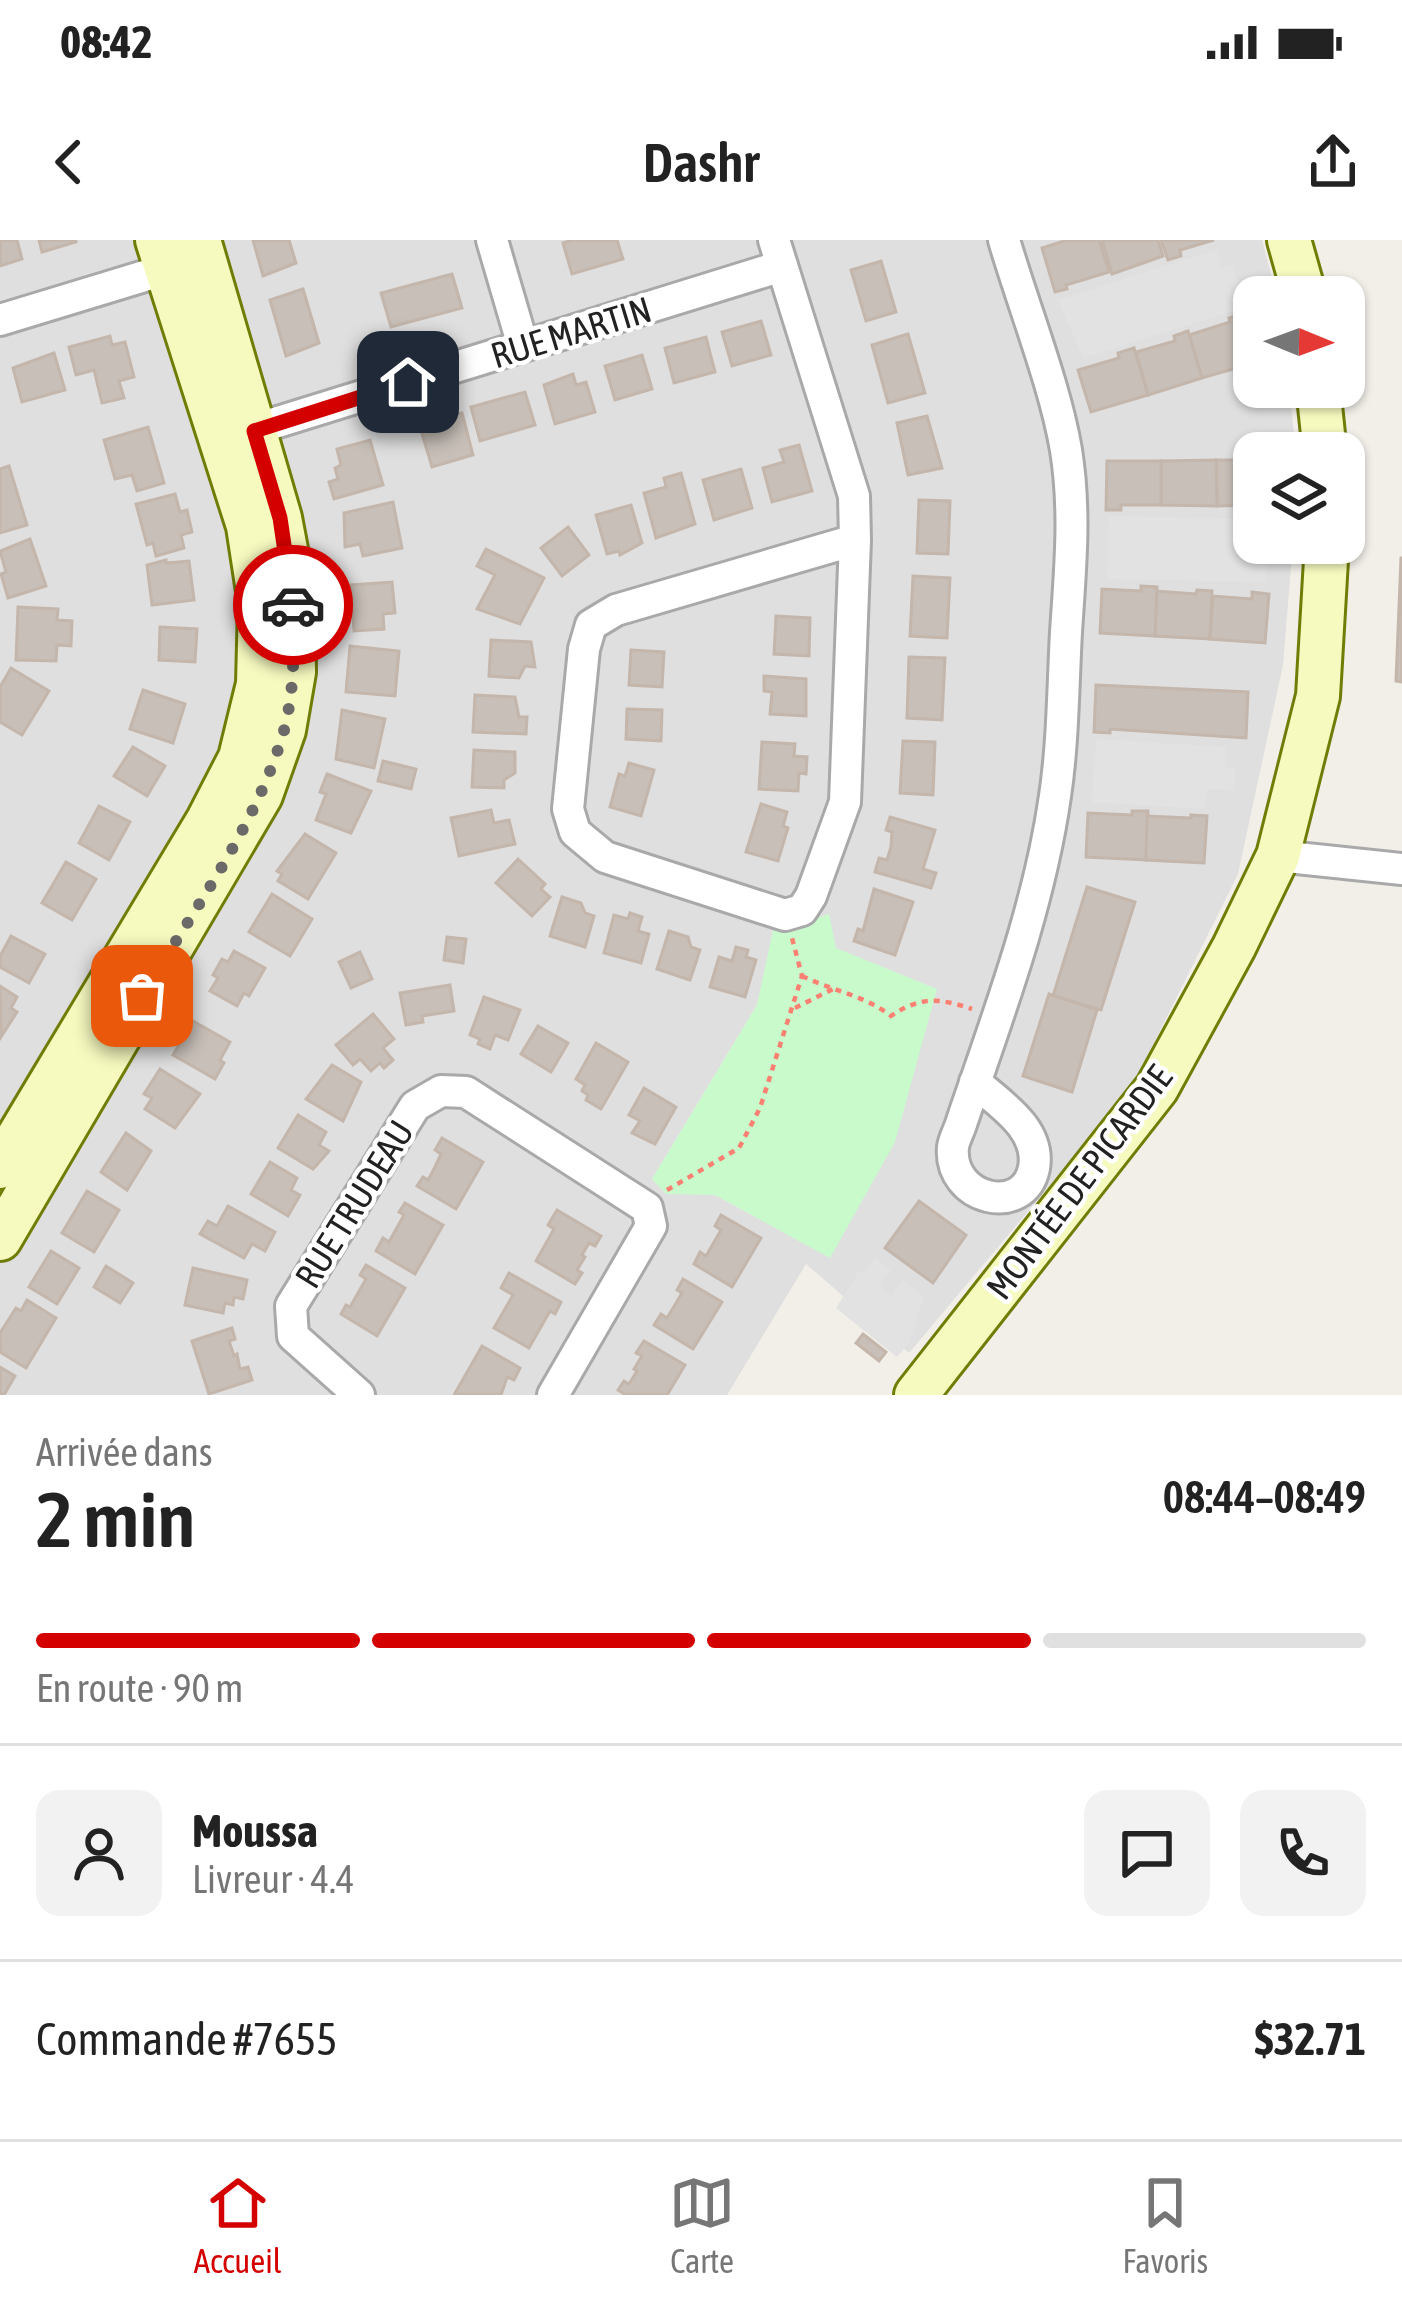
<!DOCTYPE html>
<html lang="fr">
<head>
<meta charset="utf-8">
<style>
	body { margin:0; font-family:"Asap Condensed",sans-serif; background:#f2f2f2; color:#222; height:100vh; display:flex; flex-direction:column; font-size:45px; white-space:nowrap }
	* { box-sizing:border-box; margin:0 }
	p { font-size:39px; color:#767676 }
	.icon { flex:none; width:66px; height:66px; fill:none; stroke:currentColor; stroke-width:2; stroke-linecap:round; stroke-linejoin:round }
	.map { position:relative; height:1155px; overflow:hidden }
	.sheet { display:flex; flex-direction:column; background:#fff; flex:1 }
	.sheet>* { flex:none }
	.needle { width:78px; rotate:91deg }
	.controls { position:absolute; left:1233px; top:36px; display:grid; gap:24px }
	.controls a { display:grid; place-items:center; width:132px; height:132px; border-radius:24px; background:#fff; box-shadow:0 3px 9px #0004; font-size:60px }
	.pin { position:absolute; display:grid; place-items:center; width:102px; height:102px; color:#fff; margin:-51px; border-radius:24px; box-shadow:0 6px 18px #0006 }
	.courier { position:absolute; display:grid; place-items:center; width:120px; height:120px; margin:-60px; border:9px solid #d40000; border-radius:50%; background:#fff; color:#222; box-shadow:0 3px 15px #0007 }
	.head em { font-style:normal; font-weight:600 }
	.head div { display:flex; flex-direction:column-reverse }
	.head { display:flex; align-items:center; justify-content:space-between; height:204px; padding:0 36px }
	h1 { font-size:78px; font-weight:600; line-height:90px }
	.bar { display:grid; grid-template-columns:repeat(4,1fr); gap:18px 12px; align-content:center; height:144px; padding:0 36px }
	.bar i { height:15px; border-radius:9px; background:#e0e0e0 }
	.bar .active { background:#d40000 }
	.bar p { grid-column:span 4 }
	.line { display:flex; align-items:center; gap:30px; padding:0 36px; border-top:3px solid #e0e0e0 }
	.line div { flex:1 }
	.round { display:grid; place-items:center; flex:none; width:126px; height:126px; border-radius:24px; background:#f2f2f2 }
	.status { display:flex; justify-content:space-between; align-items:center; height:84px; padding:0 60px; background:#fff; direction:ltr }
	.status svg { height:33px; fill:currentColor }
	header { display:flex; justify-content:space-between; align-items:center; height:156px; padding:0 36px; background:#fff; font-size:54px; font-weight:600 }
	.menu { display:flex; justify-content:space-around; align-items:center; height:168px; border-top:3px solid #e0e0e0; background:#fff; font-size:33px; color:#767676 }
	.menu a { display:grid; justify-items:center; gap:6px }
	.menu .active { color:#d40000 }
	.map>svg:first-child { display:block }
	.residential { fill:#e0dfdf; fill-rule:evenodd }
	.park { fill:#c8facc }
	.parking { fill:#e2e2e2 }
	.building { fill:#c7bfb8; stroke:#c4b6ab; stroke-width:3 }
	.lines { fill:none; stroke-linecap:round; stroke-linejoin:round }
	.street-casing { stroke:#a9a9a9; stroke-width:36 }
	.secondary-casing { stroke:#707d05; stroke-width:48 }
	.path { stroke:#fa8072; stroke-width:4.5; stroke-dasharray:6 6; stroke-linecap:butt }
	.street { stroke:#fff; stroke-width:30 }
	.secondary { stroke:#f7fabf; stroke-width:42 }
	.done { stroke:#6b6a68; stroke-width:12; stroke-dasharray:0 21.6 }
	.route { stroke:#d40000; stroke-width:15 }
	.labels { text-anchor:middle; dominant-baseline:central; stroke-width:9; stroke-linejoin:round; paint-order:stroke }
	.street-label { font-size:36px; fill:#222; stroke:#fff }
</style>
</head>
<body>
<div class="status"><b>08:42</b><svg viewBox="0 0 49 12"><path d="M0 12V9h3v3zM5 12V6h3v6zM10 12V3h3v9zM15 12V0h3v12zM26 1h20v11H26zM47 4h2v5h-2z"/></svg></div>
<header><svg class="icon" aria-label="back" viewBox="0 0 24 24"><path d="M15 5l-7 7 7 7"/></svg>Dashr<svg class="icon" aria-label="share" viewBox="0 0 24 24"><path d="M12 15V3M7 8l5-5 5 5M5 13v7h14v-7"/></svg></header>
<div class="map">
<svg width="1402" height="1155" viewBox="0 0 1402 1155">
	<rect width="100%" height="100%" fill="#f2efe9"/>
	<path class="residential" d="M0,0H1262L1277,57H1254V147H1289L1296,213H1254V303H1293L1283,425L1238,634L1131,849L909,1113L806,1024L727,1155H0ZM775,687L782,690L830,1017L715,955L652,939L757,765Z"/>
	<path class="park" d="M829,674L836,708L937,749L895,902L830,1018L715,955L666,954L652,939L757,765L774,686L782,690Z"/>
	<g class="parking">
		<path d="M1216,10L1222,28L1232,25L1240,50L1235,53L1239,69L1083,118L1058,60Z"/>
		<path d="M1109,276L1254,279V303H1269L1266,342L1107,339Z"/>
		<path d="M1096,499L1226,507L1225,527L1235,528L1234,550L1207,549L1205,569L1092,562Z"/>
		<path d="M875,1017L891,1030L880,1046L891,1056L903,1040L924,1056L910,1102L897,1117L836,1068L859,1031L863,1033Z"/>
	</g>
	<g class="building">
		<path d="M0,0H17L22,19L0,26Z"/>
		<path d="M39,0H76V2L42,12Z"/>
		<path d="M253,0H289L296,23L263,36Z"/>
		<path d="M572,0H617L623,19L572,34L563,3Z"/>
		<path d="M1067,0H1099L1109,32L1066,45L1067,49L1055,52L1042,8Z"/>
		<path d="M1102,0H1158L1163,16L1112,34Z"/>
		<path d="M1161,0H1214L1180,10L1181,16L1168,20Z"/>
		<path d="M881,21L896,72L866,81L851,30Z"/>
		<path d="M452,34L462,68L391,87L381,53Z"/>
		<path d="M303,49L319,103L286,116L270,60Z"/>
		<path d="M1244,73L1254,108V123L1202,138L1189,95L1230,82L1229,78Z"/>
		<path d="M761,81L771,115L732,126L722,92Z"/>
		<path d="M1188,91L1202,138L1148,155L1136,112L1175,101L1174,96Z"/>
		<path d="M908,94L925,153L888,163L872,105Z"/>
		<path d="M110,96L112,105L125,102L134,137L119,141L124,158L102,163L94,130L76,135L69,107Z"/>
		<path d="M706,97L715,132L674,143L665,108Z"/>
		<path d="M1134,108L1148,155L1091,172L1078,130L1119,118L1118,113Z"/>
		<path d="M54,113L65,150L22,162L13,128Z"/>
		<path d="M642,115L652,149L615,160L605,126Z"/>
		<path d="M573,134L576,145L586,142L595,172L555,184L544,145Z"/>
		<path d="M525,152L535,185L480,201L471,167Z"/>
		<path d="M462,173L473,215L432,227L420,187L432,184L430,178Z"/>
		<path d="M927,176L942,228L908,235L897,183Z"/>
		<path d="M148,187L164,243L137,251L132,235L115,239L104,200Z"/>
		<path d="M370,200L383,245L334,259L329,242L338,239L335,228L341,225L337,209Z"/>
		<path d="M799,205L812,251L772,262L763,228L784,222L780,210Z"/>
		<path d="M1216,220H1254V265L1217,266Z"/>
		<path d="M1216,220L1217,266L1161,265V221Z"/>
		<path d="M1107,221H1161V265H1121V270H1106Z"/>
		<path d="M9,226L27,285L0,293V229Z"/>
		<path d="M741,229L752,268L714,280L703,240Z"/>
		<path d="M681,233L695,284L656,298L644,253L666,247L664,238Z"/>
		<path d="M175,254L180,272L187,270L192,292L181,295L184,308L156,316L153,303L147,305L136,264Z"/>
		<path d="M919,260L950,261L948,314L917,313Z"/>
		<path d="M393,262L402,308L363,316L360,304L345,307L344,273Z"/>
		<path d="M631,265L642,303L620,315L619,311L607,314L596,275Z"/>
		<path d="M568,287L589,315L562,336L541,308Z"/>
		<path d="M30,299L46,346L8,358L1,334L6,332L0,311Z"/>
		<path d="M486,309L544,338L520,384L477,369L495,335L477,326Z"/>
		<path d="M1401,318H1402V442L1396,441Z"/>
		<path d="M166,320V323L189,321L194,360L152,365L147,325Z"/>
		<path d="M913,336L950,338L947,398L910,396Z"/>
		<path d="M392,342L395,373L383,374L384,389L354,391L351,345Z"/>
		<path d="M1141,346L1157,347L1155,396L1100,393L1102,349L1141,351Z"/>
		<path d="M1197,350L1212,351L1210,399L1155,396L1157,351L1196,354Z"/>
		<path d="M1252,352L1269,354L1265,403L1210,399L1213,356L1252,359Z"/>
		<path d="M18,367L58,369L57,380L72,381L71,406L57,405L56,421L16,420Z"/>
		<path d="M776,376L810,378L809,416L774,414Z"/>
		<path d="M160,387L197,389L195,422L159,420Z"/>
		<path d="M491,400L531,402L535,427L525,426L519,438L489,436Z"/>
		<path d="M350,406L399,411L395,456L346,452Z"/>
		<path d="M631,410L664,412L662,447L629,445Z"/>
		<path d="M909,417L945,418L942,480L907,478Z"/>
		<path d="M11,428L49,451L22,495L0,482V447Z"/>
		<path d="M764,436L806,439V476L770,474L772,452L764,451Z"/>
		<path d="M1096,445L1248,452L1246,498L1110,489V493L1094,492Z"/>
		<path d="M143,450L185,464L173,503L130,489Z"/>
		<path d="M475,455L515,457L519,477H527L526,494L473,492Z"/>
		<path d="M627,469L662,470L661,501L626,499Z"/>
		<path d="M342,470L385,479L374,528L336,519Z"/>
		<path d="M903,501L935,502L933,555L900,553Z"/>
		<path d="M762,502L795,504L794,516L807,517L806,534L799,533L798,551L759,549Z"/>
		<path d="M133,507L165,526L147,556L114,536Z"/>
		<path d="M474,510L515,512V533L504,540V548L472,547Z"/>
		<path d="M383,521L416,529L411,549L378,541Z"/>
		<path d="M629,523L654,530L641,576L610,567L619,534L625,536Z"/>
		<path d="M327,534L371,551L351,593L316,580L326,554L320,552Z"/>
		<path d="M761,564L787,572L783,586L788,588L778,621L746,612Z"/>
		<path d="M99,566L130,582L109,620L79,603Z"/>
		<path d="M491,570L494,583L509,580L515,604L459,616L451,578Z"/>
		<path d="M1132,571H1148L1146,620L1086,617L1088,573L1132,575Z"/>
		<path d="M1191,575L1207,576L1204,623L1146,620L1147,576L1191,578Z"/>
		<path d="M890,577L935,590L923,629L936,633L931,648L875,632L879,618L887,620L891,607L892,592L886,590Z"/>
		<path d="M305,594L336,613L308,659L278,641L282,634L277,631Z"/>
		<path d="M518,619L545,644L541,649L550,657L532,676L496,643Z"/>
		<path d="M66,622L96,639L72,680L42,663Z"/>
		<path d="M1087,647L1135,662L1101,770L1053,756Z"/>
		<path d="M874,649L913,662L895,715L854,701L858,689L863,691Z"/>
		<path d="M272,654L312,679L290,716L249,692Z"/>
		<path d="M562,657L581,663L585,673L594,676L585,707L550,696Z"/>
		<path d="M630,673L642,677L638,691L649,694L641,723L604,713L614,675L628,679Z"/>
		<path d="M669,691L688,697L691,707L700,710L690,740L657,729Z"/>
		<path d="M11,696L45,714L29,743L0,727V716Z"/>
		<path d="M447,697L466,699L463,723L444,720Z"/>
		<path d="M736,707L748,710L746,717L756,720L745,757L710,747L719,717L732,721Z"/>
		<path d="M234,711L265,728L249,756L244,753L237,766L210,751L218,738L213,735L222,719L228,722Z"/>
		<path d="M360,712L372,739L351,748L339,722Z"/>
		<path d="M450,745L454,771L422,776L423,782L406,785L400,753Z"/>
		<path d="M0,746L17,757L11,768L17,772L1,797Z"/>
		<path d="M1049,754L1097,770L1072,852L1023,836Z"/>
		<path d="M484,757L520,770L508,800L495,795L490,809L478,804L480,799L470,795Z"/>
		<path d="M373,774L394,799L383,808L393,820L384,828L380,823L371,831L360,819L353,825L336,805Z"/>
		<path d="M193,781L230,802L220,820L224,823L215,839L173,815Z"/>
		<path d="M538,786L568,803L551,832L521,814Z"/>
		<path d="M596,803L628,822L601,869L586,860L588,855L582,851L585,845L576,839Z"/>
		<path d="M332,825L361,842L343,881L306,859Z"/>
		<path d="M160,829L200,854L175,888L145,869L152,858L144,854Z"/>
		<path d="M644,848L676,867L655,904L632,893L640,881L629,875Z"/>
		<path d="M298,875L326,892L319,905L329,911L313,929L278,908Z"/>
		<path d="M126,893L151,911L127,950L101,932Z"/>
		<path d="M442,898L483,922L456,969L417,946L423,937L428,940L435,927L441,914L435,910Z"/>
		<path d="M270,922L297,938L291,950L300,955L288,976L251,954Z"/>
		<path d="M87,951L119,970L94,1012L62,993Z"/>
		<path d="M919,961L966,995L933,1043L885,1008Z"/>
		<path d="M405,963L443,985L415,1034L376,1011L383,998L389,1002L404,975L399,972Z"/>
		<path d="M228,966L275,992L265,1011L252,1004L244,1018L200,994L208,981L217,986Z"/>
		<path d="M557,970L601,996L595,1006L589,1003L582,1015L585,1017L577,1030L582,1033L575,1044L536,1021L554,989L548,985Z"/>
		<path d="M721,975L761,998L732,1047L694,1024L700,1012L706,1016L721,990L715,986Z"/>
		<path d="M51,1011L79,1028L57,1064L29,1047Z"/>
		<path d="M366,1025L405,1048L377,1096L341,1074L346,1065L350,1067L366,1039L360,1035Z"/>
		<path d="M106,1026L133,1043L120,1063L94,1047Z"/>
		<path d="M193,1028L247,1040L243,1059L234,1057L233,1065L225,1063L223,1073L185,1065Z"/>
		<path d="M509,1033L561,1062L555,1074L550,1071L529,1108L494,1088L513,1055L501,1048Z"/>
		<path d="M683,1039L722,1062L693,1109L654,1085L661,1074L667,1078L682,1053L677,1050Z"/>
		<path d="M27,1060L56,1078L26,1128L0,1112V1093L16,1068L21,1071Z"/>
		<path d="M232,1088L235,1099L229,1101L234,1116L237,1114L240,1129L248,1127L252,1140L209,1154L192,1101Z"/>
		<path d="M863,1094L886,1112L879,1121L856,1103Z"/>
		<path d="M644,1101L685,1125L667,1155H626L618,1150L624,1141L629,1144L637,1131L634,1129L642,1116L636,1113Z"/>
		<path d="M482,1106L520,1128L514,1140L507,1137L501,1155H454Z"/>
		<path d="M0,1127L15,1136L4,1155H0Z"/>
	</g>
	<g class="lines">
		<g class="street-casing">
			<g id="street">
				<path d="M492,0L523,106"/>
				<path d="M774,0L854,256L855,300L845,562L811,656L802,670L785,675L605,617L575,592L568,569L584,409L591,385L616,370L855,300"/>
				<path d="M0,80L184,24"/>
				<path d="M239,194L782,26"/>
				<path d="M1278,616L1402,629"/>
				<path d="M975,842C1000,864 1041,889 1034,928C1024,978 948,960 953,907C954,899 960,889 962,881C998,775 1039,668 1055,556C1063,503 1063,447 1066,392C1070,331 1076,272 1066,210C1055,145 1023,65 1004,0"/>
				<path d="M359,1155L293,1096L291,1066L415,866L441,851L466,852L647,968L651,986L553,1155"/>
			</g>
		</g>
		<g class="secondary-casing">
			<g id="secondary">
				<path d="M1289,0L1305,57"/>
				<path d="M1318,147L1325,213"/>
				<path d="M0,927L208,580L240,518L258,444L260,364L248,286L157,0"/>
				<path d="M0,999L261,555L284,490L294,432L293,347L280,278L199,0"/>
				<path d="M916,1155L1157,848L1234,707L1278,616L1318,456L1327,303"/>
			</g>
		</g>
		<g class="path">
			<path d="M802,736C833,751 864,755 891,776C921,756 939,758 972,769"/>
			<path d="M795,768L833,749"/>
			<path d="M667,950L739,908L760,868L802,736L792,698"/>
		</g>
		<use href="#street" class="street"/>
		<use href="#secondary" class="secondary"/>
	</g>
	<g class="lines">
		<path class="done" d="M142,756C192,672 255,588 283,494C295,452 294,408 293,365"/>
		<path class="route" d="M293,365L280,278L254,191L408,142"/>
	</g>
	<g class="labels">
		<g class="street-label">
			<text transform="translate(571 92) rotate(-17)">RUE MARTIN</text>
			<text transform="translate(1079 942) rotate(-53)">MONTÉE DE PICARDIE</text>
			<text transform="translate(354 964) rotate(-58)">RUE TRUDEAU</text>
		</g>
	</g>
</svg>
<div class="controls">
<a><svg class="needle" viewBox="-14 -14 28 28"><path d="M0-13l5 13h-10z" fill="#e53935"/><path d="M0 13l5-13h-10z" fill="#767676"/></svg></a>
<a><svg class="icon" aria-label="layers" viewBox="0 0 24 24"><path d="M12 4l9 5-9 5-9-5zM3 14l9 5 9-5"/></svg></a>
</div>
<div class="pin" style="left:142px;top:756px;background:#ea580c"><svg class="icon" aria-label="bag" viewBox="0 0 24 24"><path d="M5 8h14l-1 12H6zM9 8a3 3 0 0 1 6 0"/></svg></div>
<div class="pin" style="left:408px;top:142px;background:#1f2937"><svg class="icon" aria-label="home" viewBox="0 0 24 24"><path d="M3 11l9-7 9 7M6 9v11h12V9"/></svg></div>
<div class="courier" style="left:293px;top:365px"><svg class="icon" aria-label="car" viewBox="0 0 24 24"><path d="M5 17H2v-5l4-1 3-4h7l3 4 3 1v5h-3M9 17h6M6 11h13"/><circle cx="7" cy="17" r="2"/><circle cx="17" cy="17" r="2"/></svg></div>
</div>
<section class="sheet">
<div class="head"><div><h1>2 min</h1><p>Arrivée dans</p></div><em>08:44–08:49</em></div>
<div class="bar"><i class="active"></i><i class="active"></i><i class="active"></i><i></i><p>En route · 90 m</p></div>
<div class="line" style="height:216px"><a class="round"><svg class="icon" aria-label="person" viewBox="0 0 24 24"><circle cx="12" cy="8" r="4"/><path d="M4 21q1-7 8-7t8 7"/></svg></a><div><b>Moussa</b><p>Livreur · 4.4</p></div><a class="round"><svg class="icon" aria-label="chat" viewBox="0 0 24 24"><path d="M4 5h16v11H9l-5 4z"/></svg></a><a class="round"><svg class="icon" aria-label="phone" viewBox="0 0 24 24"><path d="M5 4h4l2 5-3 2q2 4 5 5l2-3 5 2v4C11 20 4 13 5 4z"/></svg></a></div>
<div class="line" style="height:156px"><div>Commande #7655</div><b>$32.71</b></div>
</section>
<nav class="menu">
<a class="active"><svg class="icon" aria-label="home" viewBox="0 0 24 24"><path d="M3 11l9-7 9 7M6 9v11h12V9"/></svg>Accueil</a>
<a><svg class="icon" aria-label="map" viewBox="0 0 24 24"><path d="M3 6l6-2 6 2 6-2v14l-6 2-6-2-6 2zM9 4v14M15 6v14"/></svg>Carte</a>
<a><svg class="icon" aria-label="saved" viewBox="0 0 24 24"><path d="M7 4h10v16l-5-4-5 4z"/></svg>Favoris</a>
</nav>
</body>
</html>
